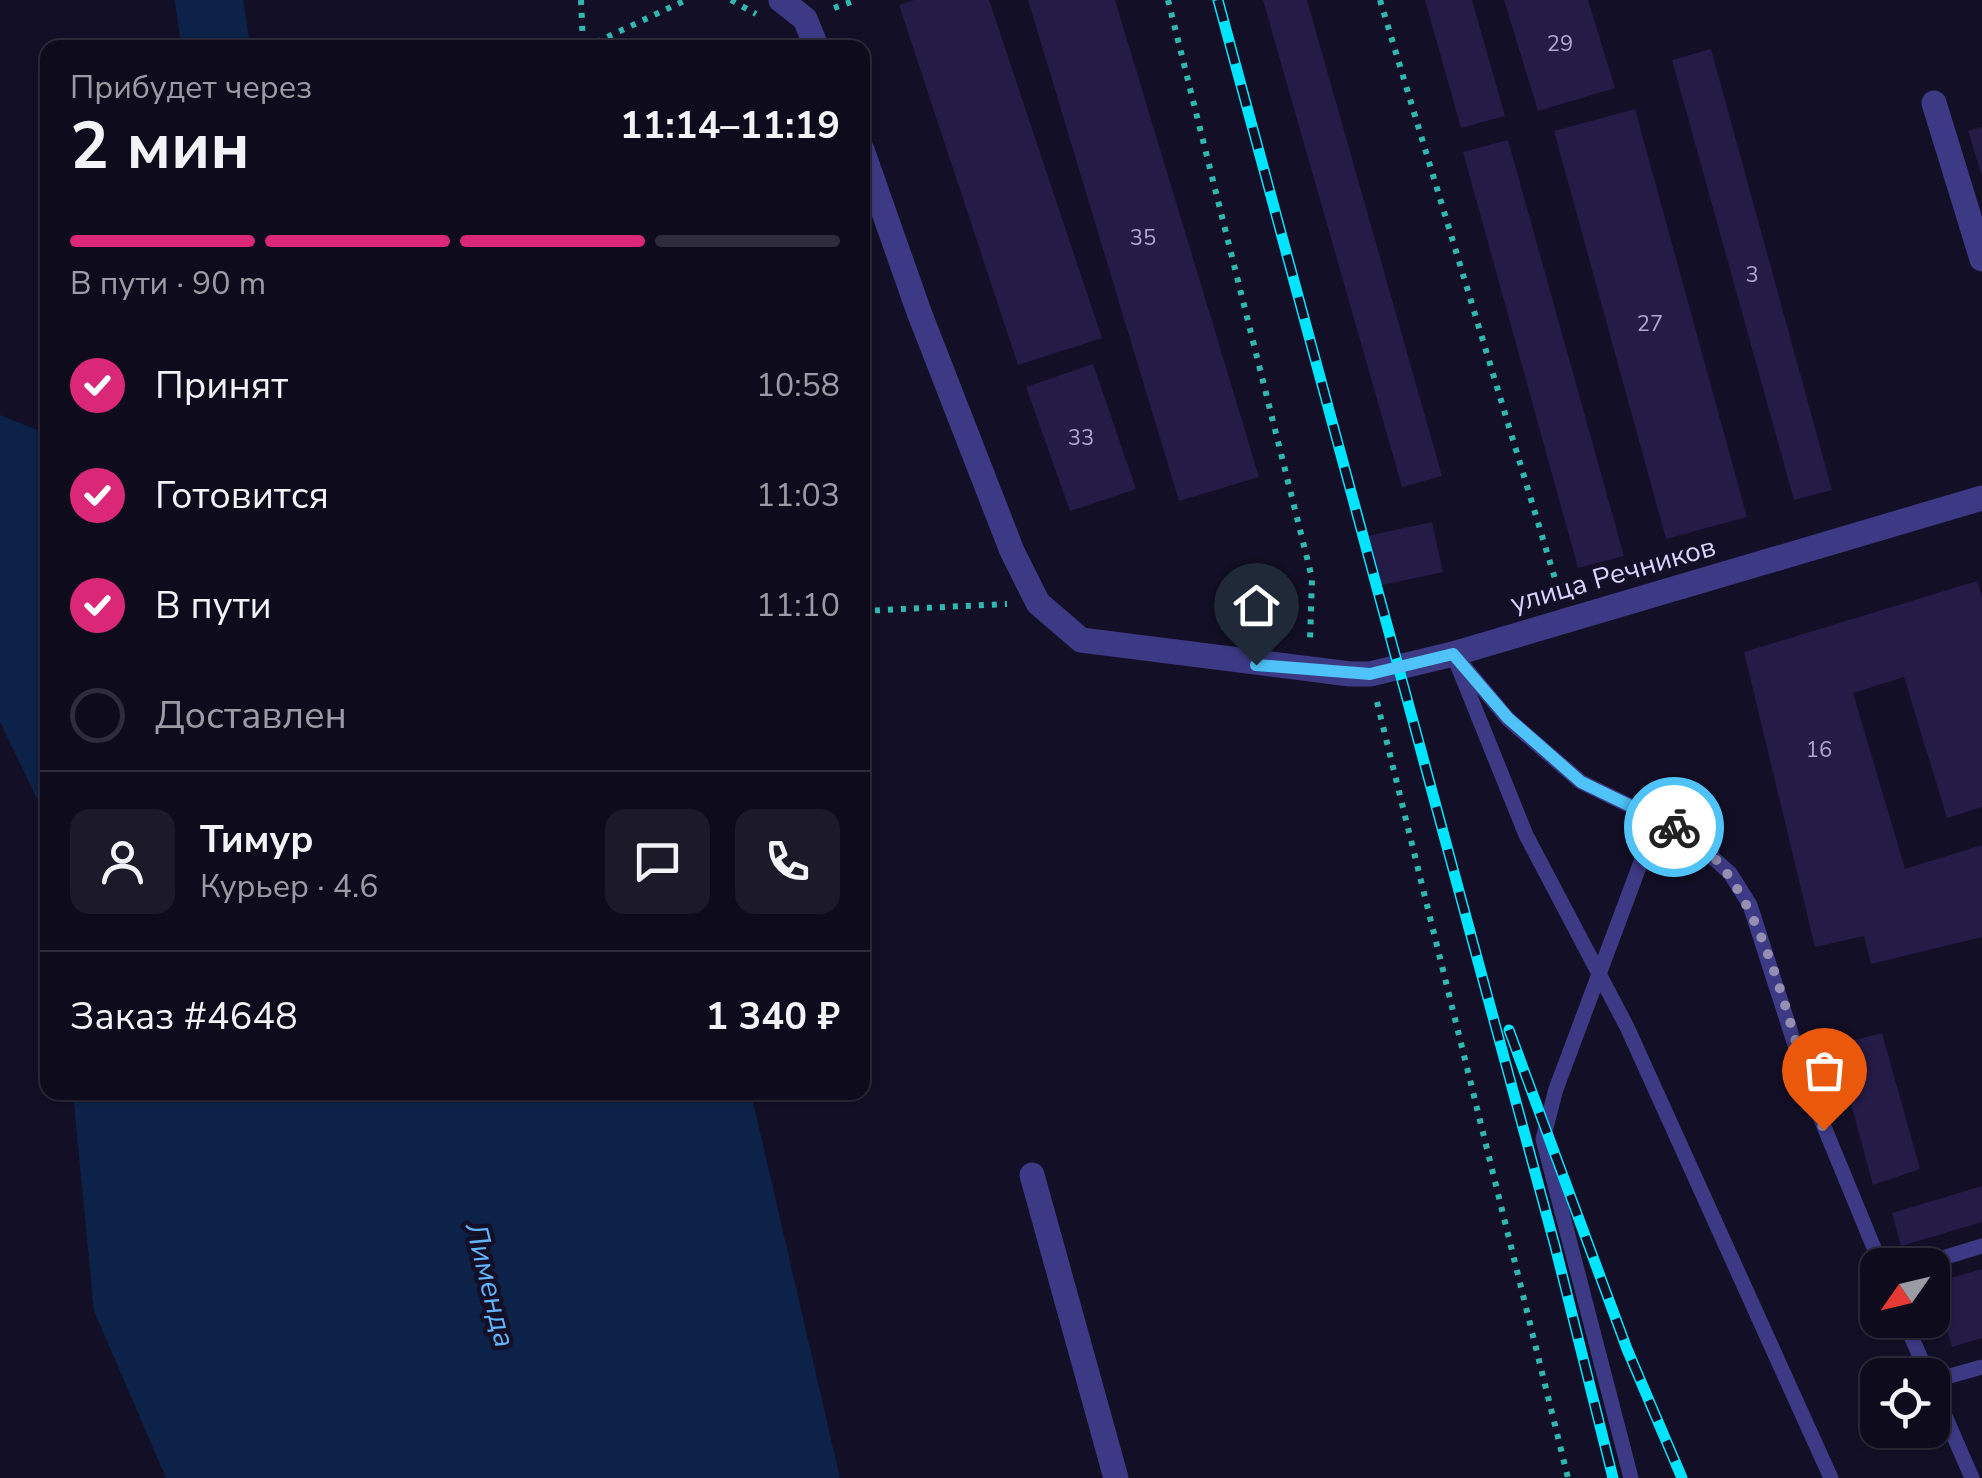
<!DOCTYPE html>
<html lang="ru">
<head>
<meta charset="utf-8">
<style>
	body { margin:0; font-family:"Nunito Sans",sans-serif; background:#1c1929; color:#f1f3f6; height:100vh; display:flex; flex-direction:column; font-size:38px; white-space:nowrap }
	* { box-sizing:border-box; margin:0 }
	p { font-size:32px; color:#9b9ba3 }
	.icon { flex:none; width:55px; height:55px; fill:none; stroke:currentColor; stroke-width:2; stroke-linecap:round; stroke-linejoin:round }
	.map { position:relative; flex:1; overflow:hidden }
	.drawer { position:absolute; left:40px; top:40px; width:830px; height:1060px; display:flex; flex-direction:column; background:#0e0b1c; border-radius:20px; box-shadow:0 2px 8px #0004,0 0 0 2px #2e2b3b }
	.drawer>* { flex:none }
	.needle { width:65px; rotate:236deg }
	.buttons { position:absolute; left:1860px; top:1248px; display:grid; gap:20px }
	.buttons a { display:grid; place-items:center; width:90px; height:90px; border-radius:20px; background:#0e0b1c; box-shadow:0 2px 8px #0004,0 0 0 2px #2e2b3b; font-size:50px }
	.pin { position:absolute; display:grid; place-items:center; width:85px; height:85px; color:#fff; margin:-102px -42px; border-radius:50% 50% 50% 0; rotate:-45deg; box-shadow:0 0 10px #0007 }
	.pin .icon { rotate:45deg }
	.courier { position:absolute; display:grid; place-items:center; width:100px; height:100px; margin:-50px; border:8px solid #4fc3f7; border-radius:50%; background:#fff; color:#222; box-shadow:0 2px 12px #0007 }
	.overview em { font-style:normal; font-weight:700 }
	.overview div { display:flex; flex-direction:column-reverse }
	.overview { display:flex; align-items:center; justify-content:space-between; height:170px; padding:0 30px }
	h1 { font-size:65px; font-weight:700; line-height:75px }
	.bar { display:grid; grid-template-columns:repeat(4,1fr); gap:15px 10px; align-content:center; height:120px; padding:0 30px }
	.bar i { height:12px; border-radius:8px; background:#2e2b3b }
	.bar .current { background:#db2777 }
	.bar p { grid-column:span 4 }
	.line { display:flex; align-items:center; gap:25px; padding:0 30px; border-top:2px solid #2e2b3b }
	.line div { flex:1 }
	.round { display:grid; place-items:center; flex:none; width:105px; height:105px; border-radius:20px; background:#1c1929 }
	ol { padding:0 30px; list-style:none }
	li { display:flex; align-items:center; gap:30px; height:110px }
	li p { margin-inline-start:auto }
	li .icon { padding:10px; border-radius:50%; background:#db2777; color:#fff; stroke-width:4 }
	li:last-child { color:#9b9ba3 }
	li i { width:55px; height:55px; border:5px solid #2e2b3b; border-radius:50% }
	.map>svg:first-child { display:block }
	.water { fill:#0c2248 }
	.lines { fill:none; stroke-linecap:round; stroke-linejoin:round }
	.river { stroke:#0c2248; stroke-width:68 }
	.building { fill:#241b47 }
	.path { stroke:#2fb8b0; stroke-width:6; stroke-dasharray:5 8; stroke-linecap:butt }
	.lane { stroke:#3d3a85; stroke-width:15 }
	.street { stroke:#3d3a85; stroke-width:25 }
	.rail-casing { stroke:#00e5ff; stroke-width:11 }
	.rail { stroke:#130f26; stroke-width:8; stroke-dasharray:22; stroke-linecap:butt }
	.done { stroke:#948fb3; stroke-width:10; stroke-dasharray:0 18 }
	.route { stroke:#4fc3f7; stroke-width:12 }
	.labels { text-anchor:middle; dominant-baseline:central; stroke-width:9; stroke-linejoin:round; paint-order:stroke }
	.number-label { font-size:22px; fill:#aca6d1 }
	.street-label { font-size:28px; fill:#d9d4ff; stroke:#130f26 }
	.water-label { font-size:30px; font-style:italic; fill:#62b6ff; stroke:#130f26 }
</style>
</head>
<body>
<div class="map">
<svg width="1982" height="1478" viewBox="0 0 1982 1478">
	<rect width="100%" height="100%" fill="#130f26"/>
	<g class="water">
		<path d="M0,415L47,434V819L0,722Z"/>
		<path d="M73,1093H751L840,1478H166L94,1311Z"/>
	</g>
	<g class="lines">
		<path class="river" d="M209,0L216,48"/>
	</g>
	<g class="building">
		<path d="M914,0H989L1102,338L1018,365L899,5Z"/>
		<path d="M1028,0H1115L1259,477L1179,501Z"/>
		<path d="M1263,0H1307L1442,476L1402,487Z"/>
		<path d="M1425,0H1472L1505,116L1461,128Z"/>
		<path d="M1504,0H1588L1615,88L1538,111Z"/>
		<path d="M1711,49L1832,490L1794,500L1672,60Z"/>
		<path d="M1635,109L1747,517L1666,539L1554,131Z"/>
		<path d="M1982,127V173H1981L1968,131Z"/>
		<path d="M1508,140L1624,556L1578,568L1463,152Z"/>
		<path d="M1093,364L1136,489L1070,511L1026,387Z"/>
		<path d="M1432,522L1443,572L1378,586L1367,536Z"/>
		<path d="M1977,581L1982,597V807L1947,818L1904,677L1853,693L1905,869L1982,845V937L1871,964L1864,936L1815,947L1744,652Z"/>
		<path d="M1882,1033L1920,1169L1873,1185L1835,1045Z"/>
		<path d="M1982,1186V1222L1901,1246L1892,1213Z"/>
		<path d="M1982,1269V1338L1952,1347L1933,1283Z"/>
	</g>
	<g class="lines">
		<g class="path">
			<path d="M581,0L583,46"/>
			<path d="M731,0L756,14"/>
			<path d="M1168,0L1312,578L1310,641"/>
			<path d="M1380,0L1559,592"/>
			<path d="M834,8L856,0"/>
			<path d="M584,48L686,0"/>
			<path d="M862,611L1007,604"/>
			<path d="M1377,702L1568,1478"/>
		</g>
		<g class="lane">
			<path d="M1453,654L1526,835L1627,1027L1831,1478"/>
			<path d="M1462,664L1508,719L1581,782L1684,832L1730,873L1750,905L1811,1095L1881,1265"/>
			<path d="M1920,1265L1982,1246"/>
			<path d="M1904,1320L1928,1375"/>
			<path d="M1932,1381L1982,1367"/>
			<path d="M1932,1386L1972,1478"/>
			<path d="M1631,1478L1543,1139L1556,1089L1657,819"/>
		</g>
		<g class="street">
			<path d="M781,0L805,19L817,48"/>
			<path d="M1934,103L1982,259"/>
			<path d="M862,150L919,312L1012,551L1038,603L1081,640L1350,674H1370L1453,654L1982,498"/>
			<path d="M1032,1175L1116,1478"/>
		</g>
		<g class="rail-casing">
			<g id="rail">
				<path d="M1218,0L1555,1246L1613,1478"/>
				<path d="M1509,1030L1627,1349L1682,1478"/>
			</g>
		</g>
		<use href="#rail" class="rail"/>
	</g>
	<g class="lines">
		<path class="done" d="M1674,827C1767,871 1788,1039 1824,1130"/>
		<path class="route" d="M1256,665L1370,674L1453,654L1508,718L1581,782L1674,827"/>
	</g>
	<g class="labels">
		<g class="number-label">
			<text x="1560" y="44">29</text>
			<text x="1143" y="238">35</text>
			<text x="1752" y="275">3</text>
			<text x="1650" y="324">27</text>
			<text x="1081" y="438">33</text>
			<text x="1819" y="750">16</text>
		</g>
		<g class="street-label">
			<text transform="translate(1613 575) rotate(-16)">улица Речников</text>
		</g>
		<g class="water-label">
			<text transform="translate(490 1285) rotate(76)">Лименда</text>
		</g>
	</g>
</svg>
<div class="buttons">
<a><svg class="needle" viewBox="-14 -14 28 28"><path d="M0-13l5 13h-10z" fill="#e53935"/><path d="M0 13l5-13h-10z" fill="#9b9ba3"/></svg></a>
<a><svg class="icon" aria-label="locate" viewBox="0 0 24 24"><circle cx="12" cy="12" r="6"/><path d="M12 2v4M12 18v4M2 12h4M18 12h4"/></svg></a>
</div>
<div class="pin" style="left:1824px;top:1130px;background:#ea580c"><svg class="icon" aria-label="bag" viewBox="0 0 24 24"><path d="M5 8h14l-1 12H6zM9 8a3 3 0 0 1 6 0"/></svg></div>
<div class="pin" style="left:1256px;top:665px;background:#1f2937"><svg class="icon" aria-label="home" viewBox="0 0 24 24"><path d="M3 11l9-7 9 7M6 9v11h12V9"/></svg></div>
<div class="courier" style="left:1674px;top:827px"><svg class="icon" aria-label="bike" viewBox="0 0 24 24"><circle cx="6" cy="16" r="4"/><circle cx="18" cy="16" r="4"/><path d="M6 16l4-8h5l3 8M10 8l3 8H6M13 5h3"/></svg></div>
<section class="drawer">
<div class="overview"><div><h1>2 мин</h1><p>Прибудет через</p></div><em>11:14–11:19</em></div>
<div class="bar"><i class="current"></i><i class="current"></i><i class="current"></i><i></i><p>В пути · 90 m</p></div>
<ol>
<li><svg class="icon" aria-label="check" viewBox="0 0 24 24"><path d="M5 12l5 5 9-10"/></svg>Принят<p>10:58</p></li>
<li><svg class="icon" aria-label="check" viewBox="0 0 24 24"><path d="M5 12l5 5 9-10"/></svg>Готовится<p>11:03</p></li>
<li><svg class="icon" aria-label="check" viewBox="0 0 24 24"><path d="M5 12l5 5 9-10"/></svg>В пути<p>11:10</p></li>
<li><i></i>Доставлен</li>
</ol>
<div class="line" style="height:180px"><a class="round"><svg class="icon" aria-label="person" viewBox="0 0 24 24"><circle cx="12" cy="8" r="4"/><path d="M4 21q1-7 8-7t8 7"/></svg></a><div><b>Тимур</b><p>Курьер · 4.6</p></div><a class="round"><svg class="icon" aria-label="chat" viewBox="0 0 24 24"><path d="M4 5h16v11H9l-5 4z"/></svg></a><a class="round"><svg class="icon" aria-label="phone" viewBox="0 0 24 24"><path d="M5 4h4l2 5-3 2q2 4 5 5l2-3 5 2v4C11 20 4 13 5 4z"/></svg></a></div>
<div class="line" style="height:130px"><div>Заказ #4648</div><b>1 340 ₽</b></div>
</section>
</div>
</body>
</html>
